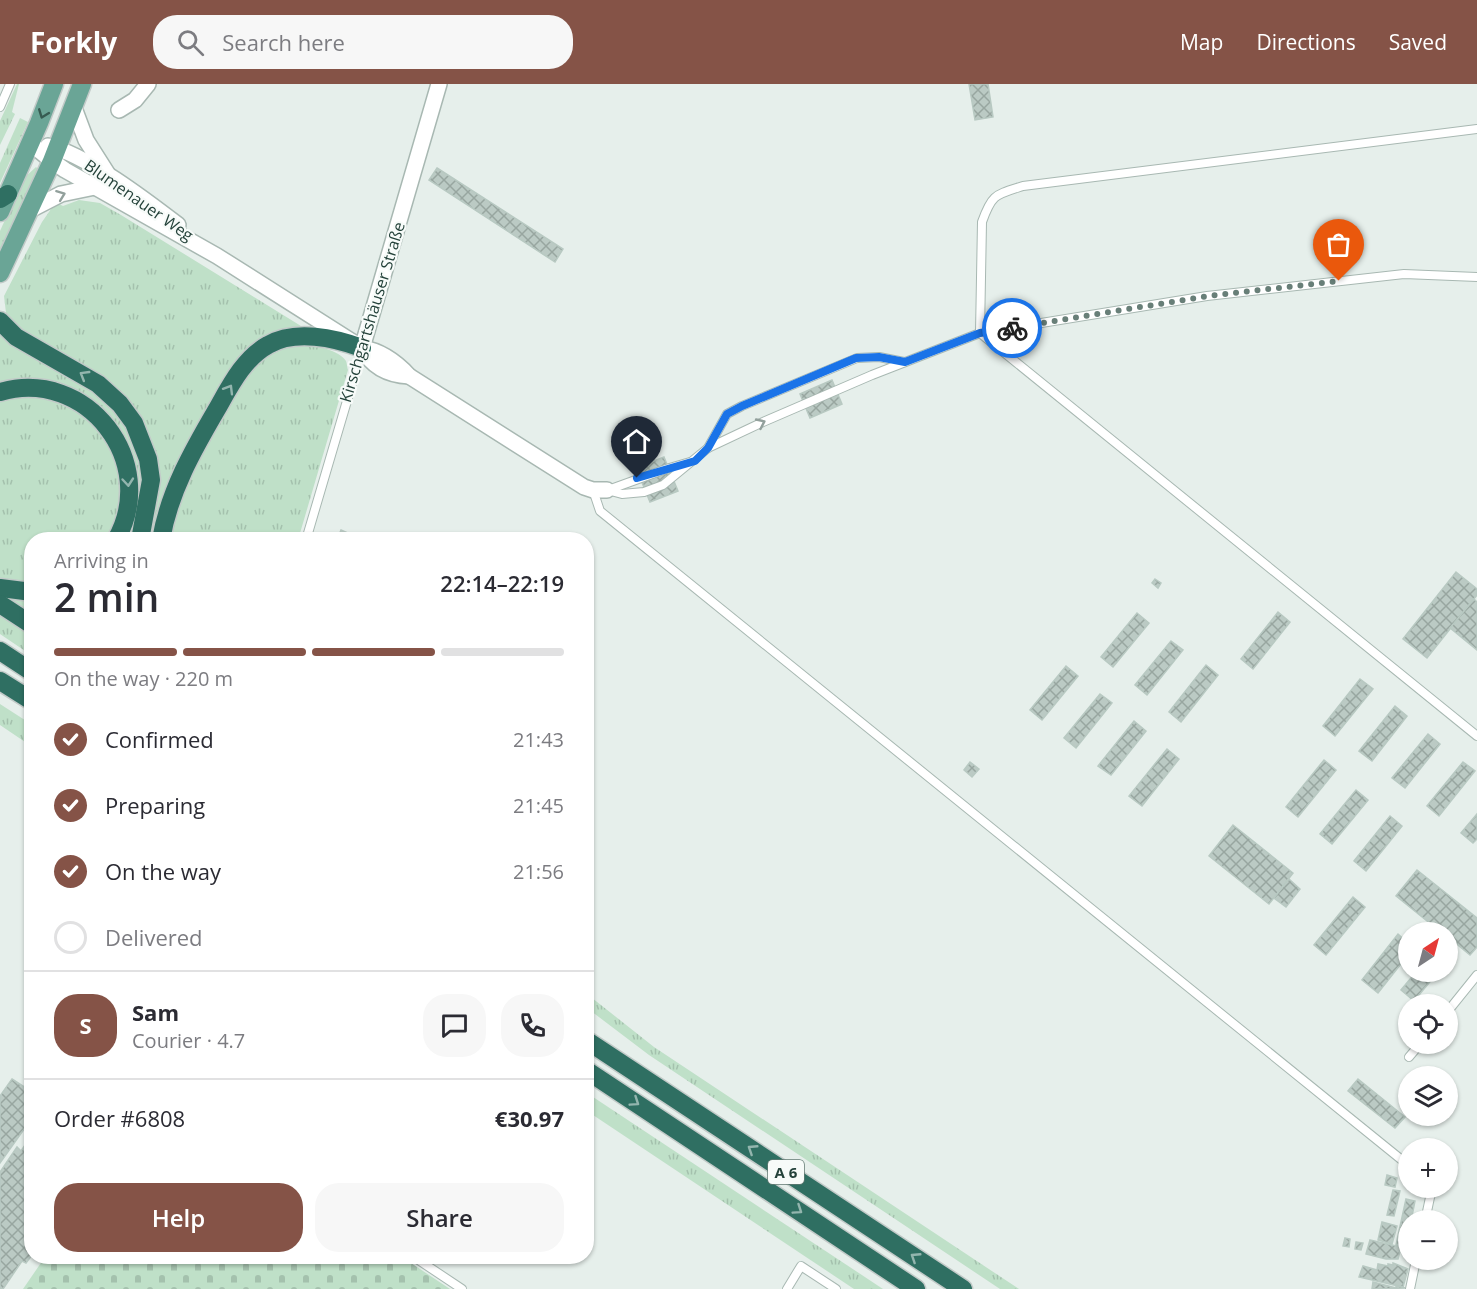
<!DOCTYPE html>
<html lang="en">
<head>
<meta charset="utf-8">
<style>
	body { margin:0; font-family:"Open Sans",sans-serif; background:#f7f7f7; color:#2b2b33; height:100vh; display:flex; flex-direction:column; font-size:22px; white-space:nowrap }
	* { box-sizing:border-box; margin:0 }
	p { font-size:20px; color:#7c7c81 }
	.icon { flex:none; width:33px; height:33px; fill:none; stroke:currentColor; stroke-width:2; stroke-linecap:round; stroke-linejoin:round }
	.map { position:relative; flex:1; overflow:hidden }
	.panel { position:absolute; left:24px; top:448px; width:570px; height:732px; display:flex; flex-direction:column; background:#fff; border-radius:24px; box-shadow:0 2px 4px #0004 }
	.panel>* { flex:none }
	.needle { width:39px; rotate:36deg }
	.tools { position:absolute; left:1398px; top:838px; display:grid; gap:12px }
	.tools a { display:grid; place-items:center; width:60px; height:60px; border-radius:50%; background:#fff; box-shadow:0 2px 4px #0004; font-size:30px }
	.pin { position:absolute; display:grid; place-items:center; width:51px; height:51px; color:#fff; margin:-62px -26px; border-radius:50% 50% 50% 0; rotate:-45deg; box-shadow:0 0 6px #0007 }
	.pin .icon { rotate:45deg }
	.courier { position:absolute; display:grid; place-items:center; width:60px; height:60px; margin:-30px; border:4px solid #1a73e8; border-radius:50%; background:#fff; color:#222; box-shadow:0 2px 8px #0007 }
	.overview em { font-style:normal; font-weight:600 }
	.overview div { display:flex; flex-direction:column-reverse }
	.overview { display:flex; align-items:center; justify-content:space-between; height:102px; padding:0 30px }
	h1 { font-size:39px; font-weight:600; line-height:45px }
	.bar { display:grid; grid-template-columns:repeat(4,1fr); gap:9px 6px; align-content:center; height:72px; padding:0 30px }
	.bar i { height:8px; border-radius:4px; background:#e1e1e2 }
	.bar .selected { background:#855347 }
	.bar p { grid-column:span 4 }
	.line { display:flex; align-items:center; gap:15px; padding:0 30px; border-top:2px solid #e1e1e2 }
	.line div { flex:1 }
	.round { display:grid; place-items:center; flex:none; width:63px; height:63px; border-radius:24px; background:#f7f7f7 }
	ol { padding:0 30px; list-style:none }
	li { display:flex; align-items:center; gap:18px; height:66px }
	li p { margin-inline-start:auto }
	li .icon { padding:6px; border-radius:50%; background:#855347; color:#fff; stroke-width:4 }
	li:last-child { color:#7c7c81 }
	li i { width:33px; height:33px; border:3px solid #e1e1e2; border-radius:50% }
	.button { display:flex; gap:12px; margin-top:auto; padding:12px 30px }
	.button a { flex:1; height:69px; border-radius:24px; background:#855347; color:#fff; font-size:24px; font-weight:600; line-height:69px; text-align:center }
	.button a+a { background:#f7f7f7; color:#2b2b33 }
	header { display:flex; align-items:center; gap:36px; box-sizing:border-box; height:84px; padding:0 30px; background:#855347; color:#fff }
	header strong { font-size:28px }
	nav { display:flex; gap:33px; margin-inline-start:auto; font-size:21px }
	.search { width:420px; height:54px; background:#f7f7f7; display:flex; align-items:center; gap:15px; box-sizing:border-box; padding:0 21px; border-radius:24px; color:#7c7c81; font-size:22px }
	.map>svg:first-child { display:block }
	.grass { fill:url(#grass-tufts) }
	.cemetery { fill:url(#cemetery-stones) }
	.building { fill:url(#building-cross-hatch); stroke:#b8c9c2; stroke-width:1.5 }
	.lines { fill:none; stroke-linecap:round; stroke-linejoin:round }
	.lane-casing { stroke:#a8b8b2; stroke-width:10 }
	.street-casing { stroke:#a8b8b2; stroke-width:18 }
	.primary-casing { stroke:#c2cac8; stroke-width:21 }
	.highway-casing { stroke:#c2cac8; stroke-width:21 }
	.lane { stroke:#fff; stroke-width:8 }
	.street { stroke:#fff; stroke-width:15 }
	.primary { stroke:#6aa596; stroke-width:18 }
	.highway { stroke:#2f6f62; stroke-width:18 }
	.oneway { stroke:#365b51 }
	.oneway2 { stroke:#92a09c }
	.oneway3 { stroke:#93b5ae }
	.done { stroke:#687f78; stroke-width:6; stroke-dasharray:0 10.8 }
	.route { stroke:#1a73e8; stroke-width:8 }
	.labels { text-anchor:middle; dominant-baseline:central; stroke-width:4.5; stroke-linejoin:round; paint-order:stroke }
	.shield { fill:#f7fbf9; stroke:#637a73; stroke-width:1.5 }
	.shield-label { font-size:15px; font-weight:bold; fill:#24423a }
	.street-label { font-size:16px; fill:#24423a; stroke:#f7fbf9 }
</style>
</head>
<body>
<header>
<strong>Forkly</strong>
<div class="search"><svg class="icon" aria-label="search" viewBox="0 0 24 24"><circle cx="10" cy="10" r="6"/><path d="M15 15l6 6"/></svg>Search here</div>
<nav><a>Map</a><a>Directions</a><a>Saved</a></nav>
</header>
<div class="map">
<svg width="1477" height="1205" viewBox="0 0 1477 1205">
	<defs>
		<pattern id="grass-tufts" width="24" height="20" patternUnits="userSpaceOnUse" patternTransform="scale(1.5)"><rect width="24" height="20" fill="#bfe0c8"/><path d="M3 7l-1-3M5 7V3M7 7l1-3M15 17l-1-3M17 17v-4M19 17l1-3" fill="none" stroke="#a4c1ad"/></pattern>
		<pattern id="cemetery-stones" width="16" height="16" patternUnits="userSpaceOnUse" patternTransform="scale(1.5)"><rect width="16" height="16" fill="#bfe0c8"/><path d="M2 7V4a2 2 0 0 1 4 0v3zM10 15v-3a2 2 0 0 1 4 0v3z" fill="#a4c1ad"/></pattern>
		<pattern id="building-cross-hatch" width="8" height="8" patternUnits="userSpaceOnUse" patternTransform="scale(1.5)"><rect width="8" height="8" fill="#bbcac4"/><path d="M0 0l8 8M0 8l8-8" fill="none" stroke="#98a6a0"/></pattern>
	</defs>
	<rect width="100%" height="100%" fill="#e6efeb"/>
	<g class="grass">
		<path d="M17,0H19L12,28L15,30L0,61V37Z"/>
		<path d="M20,34L28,38L0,99V79Z"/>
		<path d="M36,83L38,85L0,170V147L24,94Z"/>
		<path d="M79,116L100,119L121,131L301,242V245L253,265L155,456H147L146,346L18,244L9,236L6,229L4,212L42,138L51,125L59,120L63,122Z"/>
		<path d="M0,251L96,309L120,332L134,356L141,378L144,406L134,456H123L135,386L69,304L43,297H19L0,301Z"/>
		<path d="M301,258C311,260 341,267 346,277C347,279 347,284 348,286L298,456H167L173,427L234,305L265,269Z"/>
		<path d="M28,308L69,317L110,354L122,401L118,425L110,447L104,456H32L31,502L0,494V313Z"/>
		<path d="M2,512L31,514V532Z"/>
		<path d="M0,527L31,548V571L0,550Z"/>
		<path d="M0,620L31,640V662L0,641Z"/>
		<path d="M587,910L654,963L1019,1205H1000L649,971L587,924Z"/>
		<path d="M586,1009H587L883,1205H854L587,1027Z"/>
	</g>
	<path class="cemetery" d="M45,1173H402L450,1205H23Z"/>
	<g class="building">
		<path d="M969,0H988L993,33L975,36Z"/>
		<path d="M437,84L563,165L555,178L429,96Z"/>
		<path d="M832,296L842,320L810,334L800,310Z"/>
		<path d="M664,373L678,407L650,418L636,384Z"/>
		<path d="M341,446L359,454L358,456H337Z"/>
		<path d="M1456,488L1477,505V511L1427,574L1403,555Z"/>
		<path d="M1155,495L1161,499L1158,504L1152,499Z"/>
		<path d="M1474,515L1477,518V566L1450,544Z"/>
		<path d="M1278,528L1290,538L1253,585L1241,575Z"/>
		<path d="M1137,529L1149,539L1113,583L1101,573Z"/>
		<path d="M1171,557L1183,566L1147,611L1135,601Z"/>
		<path d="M1206,581L1218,591L1181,638L1169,628Z"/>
		<path d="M1066,582L1078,592L1042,636L1030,626Z"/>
		<path d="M1360,595L1373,605L1335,652L1323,642Z"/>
		<path d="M1100,610L1112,619L1076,664L1064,654Z"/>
		<path d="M1395,622L1407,632L1372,677L1359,667Z"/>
		<path d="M1134,637L1146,647L1111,691L1098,682Z"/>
		<path d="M1428,650L1440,660L1405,704L1392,694Z"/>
		<path d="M1167,665L1179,675L1142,722L1129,712Z"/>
		<path d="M1324,676L1336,686L1298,733L1286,723Z"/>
		<path d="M970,678L979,685L972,693L964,686Z"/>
		<path d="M1463,678L1475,687L1439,732L1427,722Z"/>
		<path d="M1356,706L1368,716L1332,760L1320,750Z"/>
		<path d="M1477,730V755L1473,759L1461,749Z"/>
		<path d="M1390,732L1402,742L1366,787L1354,777Z"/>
		<path d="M1233,741L1293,789L1269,820L1209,772Z"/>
		<path d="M1417,786L1477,834V863L1470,871L1448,853V849H1442L1396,812Z"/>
		<path d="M1289,795L1300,805L1286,823L1274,814Z"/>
		<path d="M1353,813L1365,823L1326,871L1314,861Z"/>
		<path d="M1398,850L1408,859V871L1378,909L1362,896Z"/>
		<path d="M1416,888H1426L1433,894L1414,917L1401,906Z"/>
		<path d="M12,995L32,1008V1034L0,1079V1012Z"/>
		<path d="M1358,995L1405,1033L1395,1044L1348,1007Z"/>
		<path d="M32,1051V1171L26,1179L22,1177L3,1205H0V1088L17,1063L21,1067Z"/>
		<path d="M1387,1091L1397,1094L1395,1103L1385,1101Z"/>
		<path d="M1393,1106L1400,1107L1394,1132L1387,1131Z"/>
		<path d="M1406,1115L1415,1117L1411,1137H1408L1405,1163L1396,1161Z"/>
		<path d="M1382,1138L1397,1142L1392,1160L1378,1156Z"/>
		<path d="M1345,1154L1350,1155L1349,1163L1343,1162Z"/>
		<path d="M1370,1156L1401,1163L1398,1175H1386L1366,1170Z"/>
		<path d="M1356,1158L1363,1159L1361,1166L1355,1165Z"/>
		<path d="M1393,1179L1408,1185L1403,1203L1359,1193L1363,1182L1377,1186L1378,1180L1388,1182V1180L1393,1181Z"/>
		<path d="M1373,1198L1396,1204V1201L1405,1204L1372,1205Z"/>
	</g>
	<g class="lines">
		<g class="lane-casing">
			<g id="lane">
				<path d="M0,23L10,0"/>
				<path d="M1477,45L1023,102C995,111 992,110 982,138L980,249L1477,652"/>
				<path d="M708,364L727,330L742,322L857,274L879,273L904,278"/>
				<path d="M593,406L600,427L1408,1081"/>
				<path d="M607,406L622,410L644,408L663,401L708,364L763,338L872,291L980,249L1207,212L1404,190L1477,193"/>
				<path d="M608,406L666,385L690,378"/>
				<path d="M306,456L362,266"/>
				<path d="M1448,927L1477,891"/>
				<path d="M1409,973L1420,960"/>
				<path d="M1425,1137L1432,1104"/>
				<path d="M414,1173L462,1205"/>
				<path d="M787,1205L801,1182L836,1205"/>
				<path d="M1410,1205L1416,1176"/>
			</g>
		</g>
		<g class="street-casing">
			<g id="street">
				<path d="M74,24L86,56L107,89"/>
				<path d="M119,26L135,16L148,0"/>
				<path d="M30,59L52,77L65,86L217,172L362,264C381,267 397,279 409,292L584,403L593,406H607"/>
				<path d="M48,62C84,69 148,118 178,141"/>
				<path d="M30,126L61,110L95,103"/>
				<path d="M362,264L439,0"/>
				<path d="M362,264C372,283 388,291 409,292"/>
			</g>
		</g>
		<g class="primary-casing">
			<g id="primary">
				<path d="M0,128L39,39L54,0"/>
				<path d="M0,189L52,77L82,0"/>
			</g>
		</g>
		<g class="highway-casing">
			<g id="highway">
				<path d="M0,115L8,110"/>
				<path d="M0,237L16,253L98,300L120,320L134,339L148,375L151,396L140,456"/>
				<path d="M0,308C87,283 160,378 116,456"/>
				<path d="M161,456C169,408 193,366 217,325C230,302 244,274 268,261C295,245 335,254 362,264"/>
				<path d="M0,504L32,508"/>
				<path d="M0,520L32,541"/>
				<path d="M0,567L32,588"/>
				<path d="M0,597L32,617"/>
				<path d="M586,956L963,1205"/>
				<path d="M586,986L916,1205"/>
			</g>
		</g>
		<use href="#lane" class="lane"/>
		<use href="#street" class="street"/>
		<use href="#primary" class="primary"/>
		<use href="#highway" class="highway"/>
	</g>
	<defs><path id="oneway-chevron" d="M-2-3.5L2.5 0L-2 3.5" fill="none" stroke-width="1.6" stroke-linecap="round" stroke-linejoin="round" transform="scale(1.5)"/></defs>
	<use class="oneway" href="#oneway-chevron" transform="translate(43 30) rotate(111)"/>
	<g class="oneway2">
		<use href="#oneway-chevron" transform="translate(61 111) rotate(-21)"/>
		<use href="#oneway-chevron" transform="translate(761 339) rotate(-25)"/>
	</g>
	<g class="oneway3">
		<use href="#oneway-chevron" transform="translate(84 291) rotate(-149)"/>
		<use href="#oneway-chevron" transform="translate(229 305) rotate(-59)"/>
		<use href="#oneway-chevron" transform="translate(128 398) rotate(85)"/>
		<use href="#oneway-chevron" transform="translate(635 1018) rotate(34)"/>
		<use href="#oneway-chevron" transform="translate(752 1065) rotate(-147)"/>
		<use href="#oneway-chevron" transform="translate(798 1126) rotate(34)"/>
		<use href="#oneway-chevron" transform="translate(915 1173) rotate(-147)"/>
	</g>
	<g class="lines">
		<path class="done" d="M1012,244L1208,212L1339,197"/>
		<path class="route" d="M637,394L695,377L708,364L727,330L742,322L856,274L879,273L905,278L980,249L1012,244"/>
	</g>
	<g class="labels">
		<rect class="shield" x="768" y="1076" width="36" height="24" rx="4.5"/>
		<g class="shield-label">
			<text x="786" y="1088">A 6</text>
		</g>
		<g class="street-label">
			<text transform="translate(139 116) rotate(35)">Blumenauer Weg</text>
			<text transform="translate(372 228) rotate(-73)">Kirschgartshäuser Straße</text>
		</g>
	</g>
</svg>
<div class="tools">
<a><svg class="needle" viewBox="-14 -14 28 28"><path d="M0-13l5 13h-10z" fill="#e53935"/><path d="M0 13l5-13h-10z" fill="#7c7c81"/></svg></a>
<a><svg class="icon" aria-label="locate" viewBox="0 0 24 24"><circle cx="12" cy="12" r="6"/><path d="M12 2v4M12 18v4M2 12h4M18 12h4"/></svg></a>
<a><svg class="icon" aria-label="layers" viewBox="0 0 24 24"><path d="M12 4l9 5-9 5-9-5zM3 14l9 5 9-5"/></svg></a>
<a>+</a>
<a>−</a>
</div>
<div class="pin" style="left:1339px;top:197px;background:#ea580c"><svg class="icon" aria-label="bag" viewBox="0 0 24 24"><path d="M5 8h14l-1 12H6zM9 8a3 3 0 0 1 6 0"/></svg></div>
<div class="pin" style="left:637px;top:394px;background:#1f2937"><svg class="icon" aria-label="home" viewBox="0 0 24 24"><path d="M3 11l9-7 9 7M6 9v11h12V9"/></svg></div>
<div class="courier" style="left:1012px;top:244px"><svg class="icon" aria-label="bike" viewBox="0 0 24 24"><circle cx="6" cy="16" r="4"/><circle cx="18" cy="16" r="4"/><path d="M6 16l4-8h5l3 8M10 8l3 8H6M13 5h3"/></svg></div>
<section class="panel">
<div class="overview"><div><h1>2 min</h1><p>Arriving in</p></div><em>22:14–22:19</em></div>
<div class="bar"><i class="selected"></i><i class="selected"></i><i class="selected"></i><i></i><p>On the way · 220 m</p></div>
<ol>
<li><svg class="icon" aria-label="check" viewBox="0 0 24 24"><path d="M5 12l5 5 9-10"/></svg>Confirmed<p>21:43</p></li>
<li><svg class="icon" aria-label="check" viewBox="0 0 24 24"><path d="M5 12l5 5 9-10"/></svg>Preparing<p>21:45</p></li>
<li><svg class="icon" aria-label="check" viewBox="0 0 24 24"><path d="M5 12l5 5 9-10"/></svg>On the way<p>21:56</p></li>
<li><i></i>Delivered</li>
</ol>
<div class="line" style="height:108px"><b class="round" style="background:#855347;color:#fff">S</b><div><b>Sam</b><p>Courier · 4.7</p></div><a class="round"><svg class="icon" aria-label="chat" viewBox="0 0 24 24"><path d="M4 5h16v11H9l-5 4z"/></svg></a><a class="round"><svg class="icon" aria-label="phone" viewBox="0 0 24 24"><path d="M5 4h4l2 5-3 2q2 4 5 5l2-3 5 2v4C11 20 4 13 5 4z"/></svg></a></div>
<div class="line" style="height:78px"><div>Order #6808</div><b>€30.97</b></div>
<div class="button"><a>Help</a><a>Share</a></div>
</section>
</div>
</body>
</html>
